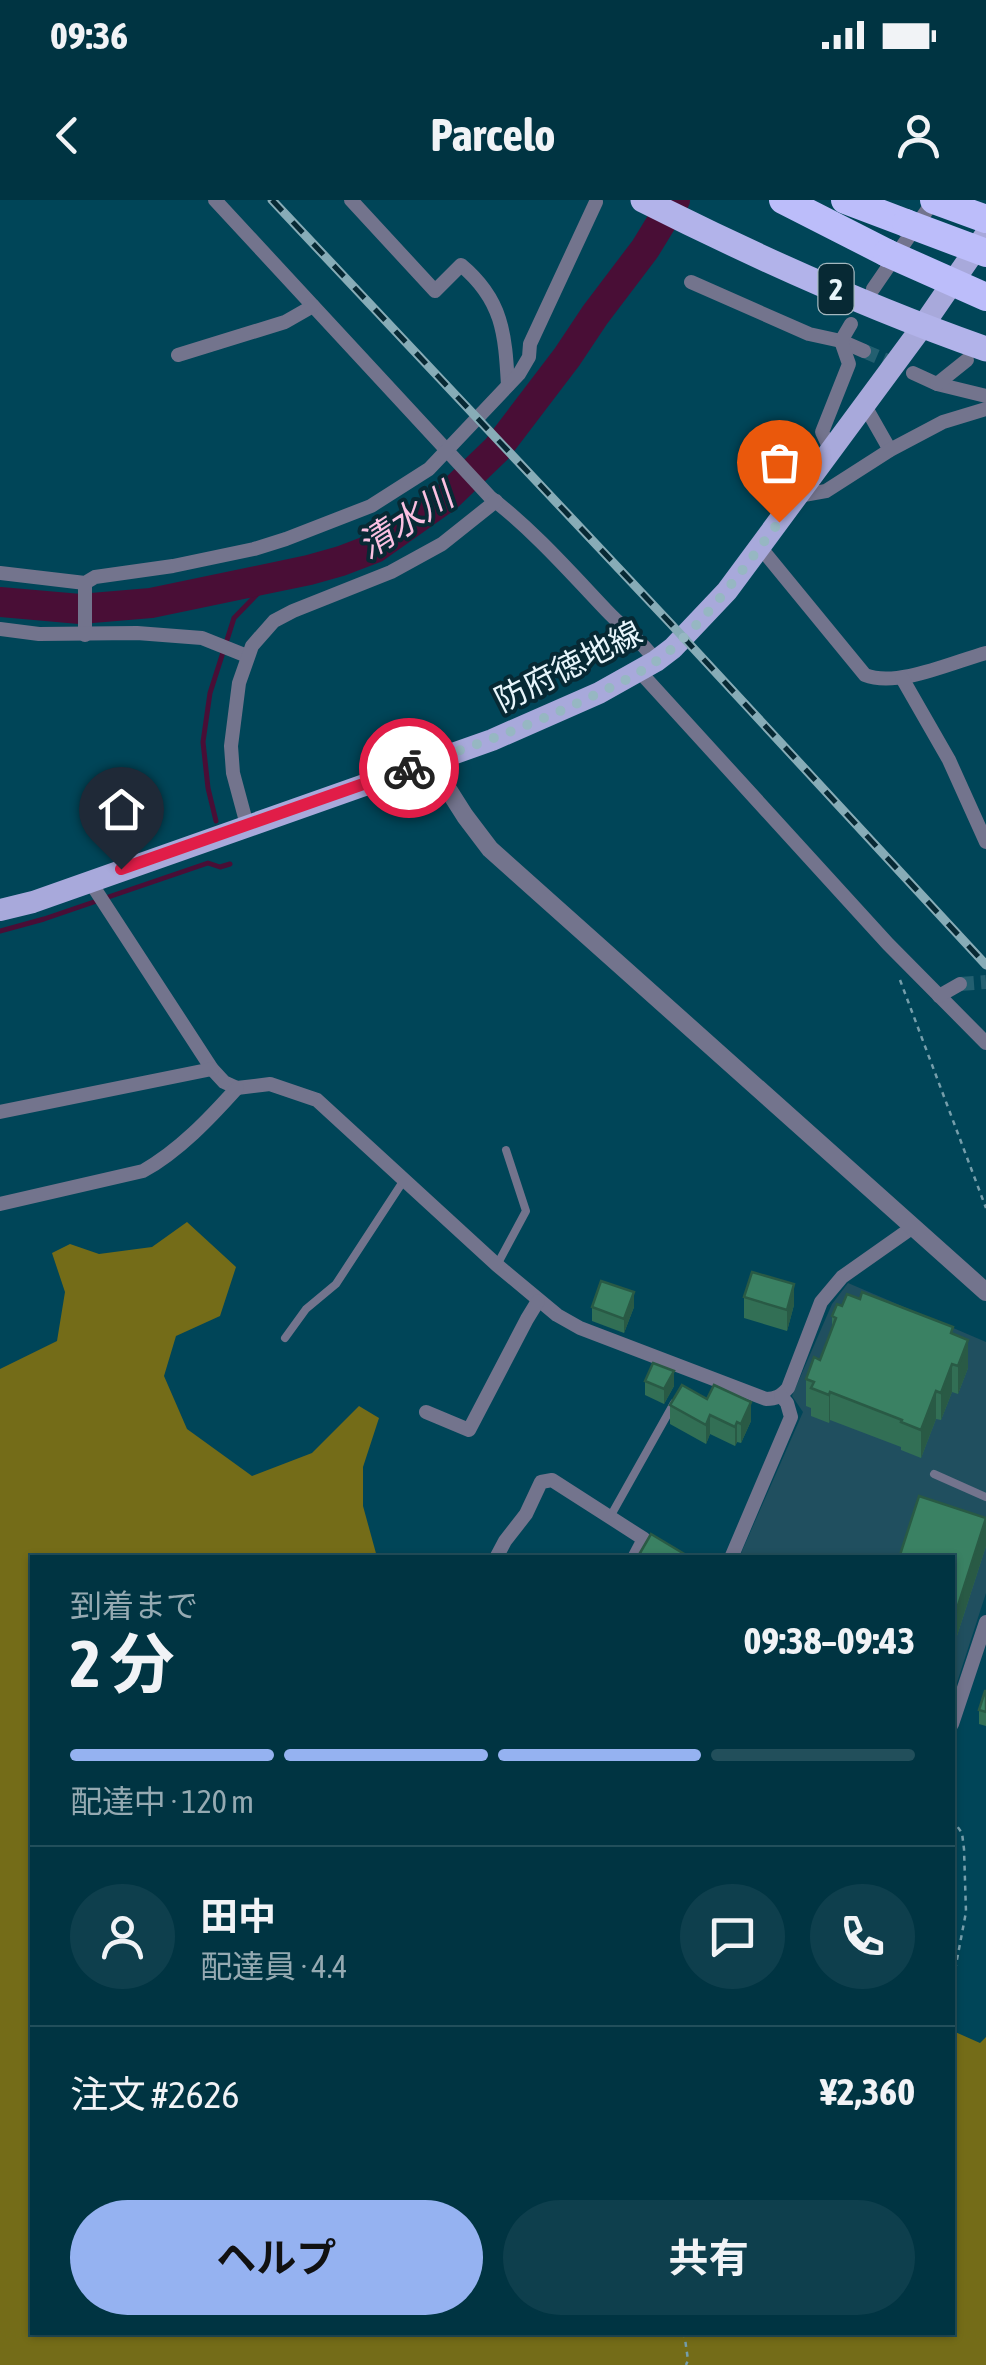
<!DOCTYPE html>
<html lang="ja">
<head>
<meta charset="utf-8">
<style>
	body { margin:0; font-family:"Asap Condensed","Noto Sans JP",sans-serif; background:#0e3f4d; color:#f1f3f6; height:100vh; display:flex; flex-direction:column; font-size:38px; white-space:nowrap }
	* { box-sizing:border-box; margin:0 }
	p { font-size:32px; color:#95aab2 }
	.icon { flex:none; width:55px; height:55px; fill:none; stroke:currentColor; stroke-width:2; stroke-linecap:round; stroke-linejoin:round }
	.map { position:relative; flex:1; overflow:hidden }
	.panel { position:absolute; left:30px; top:1355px; width:925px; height:780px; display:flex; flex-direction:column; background:#003442; border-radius:0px; box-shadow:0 2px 8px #0004,0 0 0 2px #224f5b }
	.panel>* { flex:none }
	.pin { position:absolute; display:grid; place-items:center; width:85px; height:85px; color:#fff; margin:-102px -42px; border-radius:50% 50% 50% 0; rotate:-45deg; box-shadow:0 0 10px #0007 }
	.pin .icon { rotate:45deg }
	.courier { position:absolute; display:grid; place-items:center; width:100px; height:100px; margin:-50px; border:8px solid #e11d48; border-radius:50%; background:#fff; color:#222; box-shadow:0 2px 12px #0007 }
	.summary em { font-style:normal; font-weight:700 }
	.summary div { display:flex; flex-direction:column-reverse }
	.summary { display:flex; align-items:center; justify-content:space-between; height:170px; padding:0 40px }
	h1 { font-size:65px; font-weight:700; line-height:75px }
	.bar { display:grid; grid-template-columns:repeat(4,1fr); gap:15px 10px; align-content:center; height:120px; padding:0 40px }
	.bar i { height:12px; border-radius:8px; background:#224f5b }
	.bar .active { background:#95b2f1 }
	.bar p { grid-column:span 4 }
	.line { display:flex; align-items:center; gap:25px; padding:0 40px; border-top:2px solid #224f5b }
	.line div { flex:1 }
	.round { display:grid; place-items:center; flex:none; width:105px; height:105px; border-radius:52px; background:#0e3f4d }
	.cta { display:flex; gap:20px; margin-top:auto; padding:20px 40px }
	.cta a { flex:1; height:115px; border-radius:60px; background:#95b2f1; color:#111; font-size:40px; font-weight:700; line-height:115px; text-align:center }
	.cta a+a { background:#0e3f4d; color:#f1f3f6 }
	.status { display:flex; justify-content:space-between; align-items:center; height:70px; padding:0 50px; background:#003442; direction:ltr }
	.status svg { height:28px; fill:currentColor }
	header { display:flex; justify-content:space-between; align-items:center; height:130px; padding:0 40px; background:#003442; font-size:45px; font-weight:700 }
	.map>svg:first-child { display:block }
	.built { fill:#204f5f }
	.forest { fill:#746c18 }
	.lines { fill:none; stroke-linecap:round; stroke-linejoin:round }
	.stream { stroke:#490e36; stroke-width:5 }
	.river { stroke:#490e36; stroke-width:30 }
	.minor-tunnel { stroke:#235f70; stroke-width:14; stroke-dasharray:14 7; stroke-linecap:butt }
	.path { stroke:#759eab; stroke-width:2.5; stroke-dasharray:5 5; stroke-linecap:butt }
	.service { stroke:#73748d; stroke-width:8 }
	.minor { stroke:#73748d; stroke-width:14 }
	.tertiary { stroke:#73748d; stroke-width:18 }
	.primary { stroke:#a8a9db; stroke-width:22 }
	.trunk { stroke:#b2b3ea; stroke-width:25 }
	.motorway { stroke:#bcbdfa; stroke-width:28 }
	.rail-casing { stroke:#87acb7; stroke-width:9 }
	.rail { stroke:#072934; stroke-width:5; stroke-dasharray:15; stroke-linecap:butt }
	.motorway-bridge { stroke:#bcbdfa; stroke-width:28 }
	.wall { fill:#326f55 }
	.shaded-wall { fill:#295a45 }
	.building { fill:#3a8163; stroke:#295a45; stroke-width:2.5 }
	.done { stroke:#96b7c2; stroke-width:10; stroke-dasharray:0 18 }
	.route { stroke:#e11d48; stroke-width:12 }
	.labels { text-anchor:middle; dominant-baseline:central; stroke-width:8; stroke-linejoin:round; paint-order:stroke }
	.shield { fill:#072934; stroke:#a4b8bf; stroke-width:2.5 }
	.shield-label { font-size:30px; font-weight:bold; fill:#e7f5fb }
	.street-label { font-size:32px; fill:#e7f5fb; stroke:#072934 }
	.water-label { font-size:35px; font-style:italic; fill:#fac0e1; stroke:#072934 }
</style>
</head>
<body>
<div class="status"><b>09:36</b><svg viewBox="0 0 49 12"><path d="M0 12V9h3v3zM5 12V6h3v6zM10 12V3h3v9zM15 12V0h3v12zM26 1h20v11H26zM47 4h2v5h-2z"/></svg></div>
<header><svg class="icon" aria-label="back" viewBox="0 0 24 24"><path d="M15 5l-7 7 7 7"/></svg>Parcelo<svg class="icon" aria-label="person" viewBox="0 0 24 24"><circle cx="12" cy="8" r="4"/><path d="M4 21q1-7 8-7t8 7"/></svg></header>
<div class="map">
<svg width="986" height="2165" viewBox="0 0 986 2165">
	<rect width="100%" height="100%" fill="#004558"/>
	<path class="built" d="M848,1083L986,1142V1393L953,1495L952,1358H739L803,1212L792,1196L832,1104Z"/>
	<path class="forest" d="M187,1022L236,1067L220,1116L176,1136L164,1176L187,1229L252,1276L312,1253L359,1206L379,1218L363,1267V1306L377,1357L32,1358V2132H952L953,1831L980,1843L986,1837V2165H0V1169L57,1141L65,1092L52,1053L70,1044L99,1054L152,1047Z"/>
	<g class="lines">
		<g class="stream">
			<path d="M216,621L208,588L203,542L210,493L234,418L272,379"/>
			<path d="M0,731L44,719L208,663L220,667L230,664"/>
		</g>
		<path class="river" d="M0,402L80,409L151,403L309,370L341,361L375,348L447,297L497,249L567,157L595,115L645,49L675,0"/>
		<g class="minor-tunnel">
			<path d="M864,151L899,166"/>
			<path d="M960,784L986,782"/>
		</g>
		<g class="path">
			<path d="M900,780L986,1008"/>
			<path d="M952,1619L962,1633L964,1649L966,1712L952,1786"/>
			<path d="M684,2132L688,2160L686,2165"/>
		</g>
		<g class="service">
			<path d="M497,1065L526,1011L506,950"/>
			<path d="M285,1138L306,1109L336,1084L404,980"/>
			<path d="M934,1274L986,1297"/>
			<path d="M610,1317L674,1203"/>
		</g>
		<g class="minor">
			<path d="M215,0L490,297C533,330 570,372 607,411C624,429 641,440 656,461"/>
			<path d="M351,0L435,91L461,65C503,100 505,134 508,185"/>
			<path d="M691,82L809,134L841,141L864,151"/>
			<path d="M873,89L934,0"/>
			<path d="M178,155L285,122L313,106"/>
			<path d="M913,173L937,184L986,196"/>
			<path d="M937,184L967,160"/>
			<path d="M865,206L890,250"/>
			<path d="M831,251L822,232L849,164L841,141L851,124"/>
			<path d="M798,296L826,291L890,250L943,222L986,209"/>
			<path d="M760,347L865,475C897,488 953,462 986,453"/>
			<path d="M0,373L85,383L95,377L173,366L254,349L286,339L371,306L429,269L519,174L529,157L530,144L596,2"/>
			<path d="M85,383V435"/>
			<path d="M0,429L39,434L137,433L202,438L247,456"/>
			<path d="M640,472L888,744L986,843"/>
			<path d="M902,478L949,560L986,642"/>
			<path d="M247,625L233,573L231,546L239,483L252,446L274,421L293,411L391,372L442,344L496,301"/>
			<path d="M89,680L212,869L224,882L237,888L270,884L317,900L497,1065L557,1115L580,1128L766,1199C776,1199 781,1196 788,1188L821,1102L842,1077L913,1027"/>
			<path d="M939,796L960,784"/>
			<path d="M0,912L212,869"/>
			<path d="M0,1004L143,971C179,951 210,918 237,888"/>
			<path d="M426,1212L469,1230L527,1119L538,1101"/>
			<path d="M496,1358L505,1341L526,1314L541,1282L552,1280L644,1339L634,1358"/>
			<path d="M731,1358L791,1217L787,1203L781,1196"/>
			<path d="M952,1524L986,1422"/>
		</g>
		<path class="tertiary" d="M430,561L465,616L490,649L986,1092"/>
		<path class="primary" d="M0,710L33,702L492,540L599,493L656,461L673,448L727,391L922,127L986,34"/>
		<path class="trunk" d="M643,0C754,56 869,108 986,149"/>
		<g class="motorway">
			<path d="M783,0L887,53"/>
			<path d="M845,0L906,23"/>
		</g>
		<g class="rail-casing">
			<path id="rail" d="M272,0L670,423L986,765"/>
		</g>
		<use href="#rail" class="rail"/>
		<g class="motorway-bridge">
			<path d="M934,0L986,19"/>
			<path d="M906,23L986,53"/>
			<path d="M887,53L986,97"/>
		</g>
	</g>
	<g class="wall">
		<path d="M744,1097L794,1105L787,1131L744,1118Z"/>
		<path d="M592,1107H634L624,1133L592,1121Z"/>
		<path d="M832,1116L953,1134L968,1168L958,1194L952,1192L941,1220L936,1219L921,1258L901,1250V1247L830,1220L829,1223L811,1216V1208L806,1206V1179L820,1160L832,1128Z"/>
		<path d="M645,1181L674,1186L664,1204L645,1195Z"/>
		<path d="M707,1199L751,1221L741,1243L737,1242L735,1246L710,1234L706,1244L670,1224V1205Z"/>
		<path d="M986,1318V1346L954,1445L952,1444V1358Z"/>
		<path d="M986,1491V1526L979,1524V1510Z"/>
	</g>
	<g class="shaded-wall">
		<path d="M794,1084V1105L787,1131V1110Z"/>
		<path d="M634,1092V1107L624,1133V1119Z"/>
		<path d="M968,1140V1168L958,1194V1166Z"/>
		<path d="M952,1164V1192L941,1220V1193Z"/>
		<path d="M674,1171V1186L664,1204V1189Z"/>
		<path d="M936,1191V1219L921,1258V1230Z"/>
		<path d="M830,1192V1220L829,1223V1195Z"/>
		<path d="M751,1202V1221L741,1243V1224Z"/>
		<path d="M710,1215V1234L706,1244V1225Z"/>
		<path d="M737,1222V1242L735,1246V1227Z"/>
		<path d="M986,1319V1346L954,1445V1418Z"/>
		<path d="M955,1676V1693L952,1704V1688Z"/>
	</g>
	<g class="building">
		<path d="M752,1072L794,1084L787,1110L744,1097Z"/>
		<path d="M601,1081L634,1092L624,1119L592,1107Z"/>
		<path d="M862,1092L953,1127L951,1133L968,1140L958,1166L952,1164L941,1193L936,1191L921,1230L901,1222L902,1220L830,1192L829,1195L811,1188L814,1182L806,1179L814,1157L820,1160L836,1118L832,1116L837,1104L842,1106L847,1094L860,1099Z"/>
		<path d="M653,1163L674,1171L664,1189L645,1181Z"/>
		<path d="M682,1185L707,1199L714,1185L751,1202L741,1224L737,1222L735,1227L710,1215L706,1225L670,1205Z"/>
		<path d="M919,1296L986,1318L954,1418L952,1417V1358H899Z"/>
		<path d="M651,1334L691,1358H647L640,1353Z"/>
		<path d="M985,1491H986V1512L979,1510Z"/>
	</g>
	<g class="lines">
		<path class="done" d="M409,568C467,548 525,528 582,501C614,486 648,471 675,446C715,409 746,365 779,322"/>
		<path class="route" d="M121,669L409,568"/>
	</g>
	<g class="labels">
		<rect class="shield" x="818.5" y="64" width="35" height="50" rx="8"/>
		<g class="shield-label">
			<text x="836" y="89">2</text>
		</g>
		<g class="street-label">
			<text transform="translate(568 466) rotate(-27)">防府徳地線</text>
		</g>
		<g class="water-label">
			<text transform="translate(405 320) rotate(-33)">清水川</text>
		</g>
	</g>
</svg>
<div class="pin" style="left:779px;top:322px;background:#ea580c"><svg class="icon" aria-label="bag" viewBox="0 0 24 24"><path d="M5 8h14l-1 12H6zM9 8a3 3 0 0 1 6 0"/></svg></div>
<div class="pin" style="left:121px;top:669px;background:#1f2937"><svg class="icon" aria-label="home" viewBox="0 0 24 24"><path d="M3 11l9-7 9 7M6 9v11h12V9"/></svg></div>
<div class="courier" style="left:409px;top:568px"><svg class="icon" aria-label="bike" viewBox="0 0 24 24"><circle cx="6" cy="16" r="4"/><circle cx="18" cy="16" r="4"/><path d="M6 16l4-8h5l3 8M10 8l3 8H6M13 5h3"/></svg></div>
<section class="panel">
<div class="summary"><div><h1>2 分</h1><p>到着まで</p></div><em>09:38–09:43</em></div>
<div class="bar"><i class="active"></i><i class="active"></i><i class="active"></i><i></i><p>配達中 · 120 m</p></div>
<div class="line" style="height:180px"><a class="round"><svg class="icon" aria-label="person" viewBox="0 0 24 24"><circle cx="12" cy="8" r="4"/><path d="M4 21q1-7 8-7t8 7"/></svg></a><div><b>田中</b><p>配達員 · 4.4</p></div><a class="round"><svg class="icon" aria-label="chat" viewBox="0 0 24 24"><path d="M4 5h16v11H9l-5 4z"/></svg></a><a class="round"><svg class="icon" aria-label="phone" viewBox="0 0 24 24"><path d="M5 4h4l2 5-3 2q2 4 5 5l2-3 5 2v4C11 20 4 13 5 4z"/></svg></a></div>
<div class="line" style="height:130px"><div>注文 #2626</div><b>¥2,360</b></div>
<div class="cta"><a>ヘルプ</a><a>共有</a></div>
</section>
</div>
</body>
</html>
